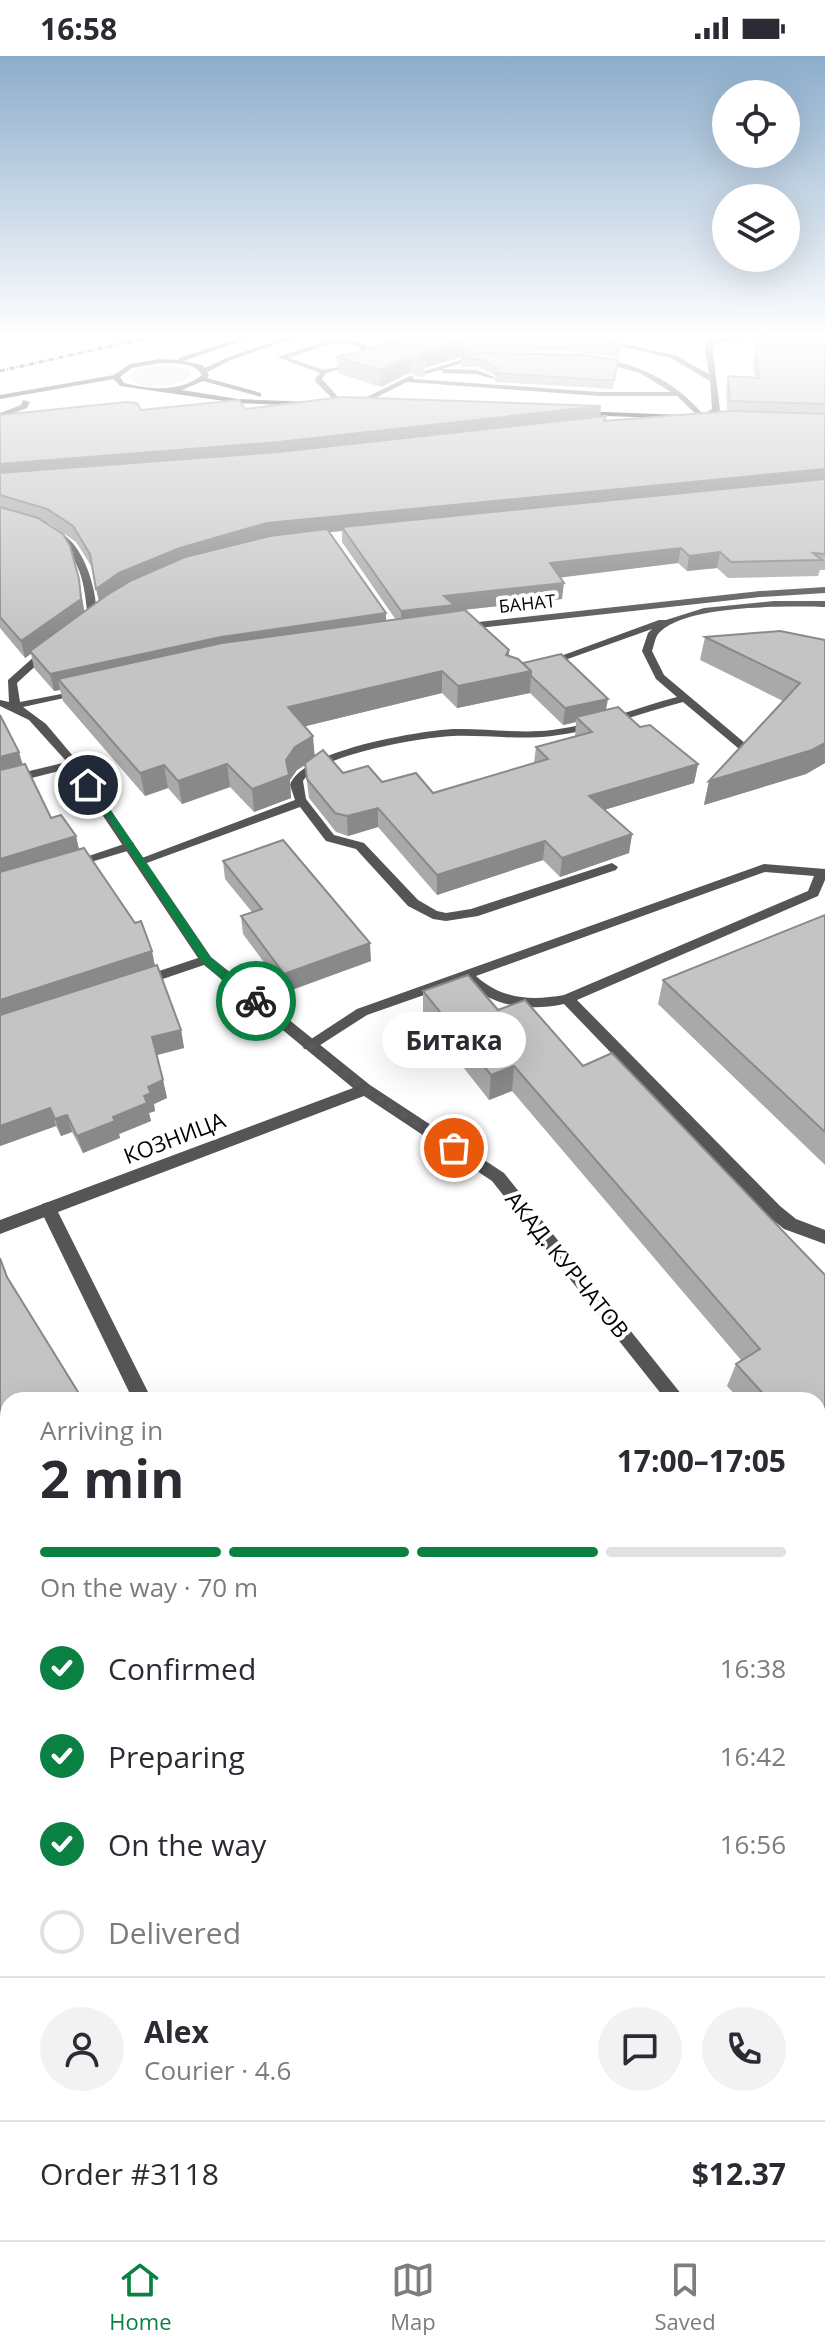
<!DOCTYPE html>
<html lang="en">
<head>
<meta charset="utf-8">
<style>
	body { margin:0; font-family:"Open Sans",sans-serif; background:#f2f2f3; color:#2b2b33; height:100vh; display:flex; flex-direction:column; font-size:30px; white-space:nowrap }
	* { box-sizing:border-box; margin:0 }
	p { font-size:26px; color:#7c7c81 }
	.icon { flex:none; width:44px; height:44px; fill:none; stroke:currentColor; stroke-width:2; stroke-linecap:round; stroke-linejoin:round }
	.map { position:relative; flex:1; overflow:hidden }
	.drawer { position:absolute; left:0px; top:1336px; width:826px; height:848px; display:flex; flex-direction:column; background:#fff; border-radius:24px 24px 0 0; box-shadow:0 8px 32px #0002 }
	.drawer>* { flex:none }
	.fabs { position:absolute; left:712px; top:24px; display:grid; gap:16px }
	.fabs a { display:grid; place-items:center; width:88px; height:88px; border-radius:50%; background:#fff; box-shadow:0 8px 32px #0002; font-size:40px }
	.pin { position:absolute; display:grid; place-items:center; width:68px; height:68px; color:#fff; margin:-34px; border:4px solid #fff; border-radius:50%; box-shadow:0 2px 8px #0007 }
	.courier { position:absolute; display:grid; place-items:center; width:80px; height:80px; margin:-40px; border:6px solid #0b8043; border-radius:50%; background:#fff; color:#222; box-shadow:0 2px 10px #0007 }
	.bubble { position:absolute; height:56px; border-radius:28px; background:#fff; box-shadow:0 8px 32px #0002; font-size:26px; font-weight:700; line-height:56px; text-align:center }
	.head em { font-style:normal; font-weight:700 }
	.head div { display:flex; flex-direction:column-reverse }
	.head { display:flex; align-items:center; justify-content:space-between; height:136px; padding:0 40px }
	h1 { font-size:52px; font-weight:700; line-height:60px }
	.bar { display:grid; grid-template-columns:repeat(4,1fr); gap:12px 8px; align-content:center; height:96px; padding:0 40px }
	.bar i { height:10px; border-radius:6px; background:#e1e1e2 }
	.bar .current { background:#0b8043 }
	.bar p { grid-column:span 4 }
	.line { display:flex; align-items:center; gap:20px; padding:0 40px; border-top:2px solid #e1e1e2 }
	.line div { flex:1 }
	.round { display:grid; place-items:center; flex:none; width:84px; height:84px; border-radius:42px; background:#f2f2f3 }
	ol { padding:0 40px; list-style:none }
	li { display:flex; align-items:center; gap:24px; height:88px }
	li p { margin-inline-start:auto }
	li .icon { padding:8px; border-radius:50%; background:#0b8043; color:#fff; stroke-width:4 }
	li:last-child { color:#7c7c81 }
	li i { width:44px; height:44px; border:4px solid #e1e1e2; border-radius:50% }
	.status { display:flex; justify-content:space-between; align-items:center; height:56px; padding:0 40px; background:#fff; direction:ltr }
	.status svg { height:22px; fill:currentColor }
	.tab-bar { display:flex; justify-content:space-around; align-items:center; height:112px; border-top:2px solid #e1e1e2; background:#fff; font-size:22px; color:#7c7c81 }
	.tab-bar a { display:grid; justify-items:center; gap:4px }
	.tab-bar .current { color:#0b8043 }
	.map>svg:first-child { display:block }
	.green { fill:#dcdcdc }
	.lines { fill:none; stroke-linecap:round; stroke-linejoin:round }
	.lane { fill:#555; fill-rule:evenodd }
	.street { fill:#555; fill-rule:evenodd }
	.secondary { fill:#222; fill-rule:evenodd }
	.rail { stroke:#000; stroke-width:3; stroke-dasharray:5 2 1 2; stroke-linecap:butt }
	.wall { fill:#a9a9a9; fill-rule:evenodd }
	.shaded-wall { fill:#898989 }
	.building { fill:#c4c4c4; stroke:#898989; stroke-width:2 }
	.route { fill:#0b8043 }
	.done { stroke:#595959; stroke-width:8; stroke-dasharray:0 14.4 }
	.labels { text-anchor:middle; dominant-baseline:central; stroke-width:8; stroke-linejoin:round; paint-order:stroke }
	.far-street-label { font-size:18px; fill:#000; stroke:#fff }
	.street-label { font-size:22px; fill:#000; stroke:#fff }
</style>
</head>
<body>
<div class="status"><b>16:58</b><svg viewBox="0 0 49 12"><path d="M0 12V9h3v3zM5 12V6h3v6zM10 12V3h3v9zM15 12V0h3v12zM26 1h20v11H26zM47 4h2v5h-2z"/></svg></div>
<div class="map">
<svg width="825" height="2184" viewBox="0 0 825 2184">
	<rect width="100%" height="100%" fill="#fff"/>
	<path class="green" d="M159,309L188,313L191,320C175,331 142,336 128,320L137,313Z"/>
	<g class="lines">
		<g class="lane">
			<path d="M708,277H714L713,284L781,277L712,288L720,354L702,364L677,340H599L407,326L357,351L350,349L412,319L414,323L599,336H671L640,317L596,305L598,302C640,308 675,326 703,358L712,353L710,325L671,302L598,285L601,283L675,299L709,318L705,294Z"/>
			<path d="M335,282L365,288L373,303L368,304L360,291L335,286L289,302L324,314L358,306V308L326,317L322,323L345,349L341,351L316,326L315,323L320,317L277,301Z"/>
			<path d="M483,297L485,300L442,313L477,314L494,321V323L476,318L443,317L441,314L425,318L422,316Z"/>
			<path d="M23,344L30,346L27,352L0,362V357L21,349Z"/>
			<path d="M49,474C82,475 100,539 96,565L88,563C84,526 82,501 49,478Z"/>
			<path d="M774,545H825V551C788,550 683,548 658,578C655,582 654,590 652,595L664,619L746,688V692H738L683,646C640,657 596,675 552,680C519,684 486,679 453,680C423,681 317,699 303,725L306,743L334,779L364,787L418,844L437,855L446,857L471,853L612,807L618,811L616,814L478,860L446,865L433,863L408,850L356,793L326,785L300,751L144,808H136L134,805L295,744L290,729C301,694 419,675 453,673C486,672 519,678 552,674C595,669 636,652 677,641L656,623L642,595L648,577L652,573L548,610L539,608L659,564H666L704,552Z"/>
			<path d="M130,786L134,787V793L71,812L65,808Z"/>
			<path d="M764,808L825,813V824L818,840L577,944L780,1150L796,1163L825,1174V1188L784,1173L768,1160L564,948C527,956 492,950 464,925L367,959L314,993H304L302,989L357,953ZM765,816L814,820L808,835L564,939C531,945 501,943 476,920Z"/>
			<path d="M48,1146L54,1148L152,1344H133L40,1153L42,1148Z"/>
			<path d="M825,1406V1427L818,1429V1408Z"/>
		</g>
		<g class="street">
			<path d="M825,531V537L760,541L460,574L455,571L460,568L760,535Z"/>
			<path d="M45,591L54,593L17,627L20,646L87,633V637L23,651L46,668L78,706L211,901L370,1029L504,1117L686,1344H666L492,1125L364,1040L0,1178V1164L353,1032L204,909L148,928H138L136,925L138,922L198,902L71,712L0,730V722L67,706L29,664L0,650V644L9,646L8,624Z"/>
			<path d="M818,1515L825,1517V1546L818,1543Z"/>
			<path d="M0,2131L8,2134V2176H28L31,2184H3L0,2177Z"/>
			<path d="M764,2176H788L791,2184H762Z"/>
		</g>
		<g class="secondary">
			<path d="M254,277H265L183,305L202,309L205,312L229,301L299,277H309L233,303L207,316L209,319L207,322L261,337V341L203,325L182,334L238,343L311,346L314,350L238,347L120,330L114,323L0,343V339L114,319L130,308L160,303L178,304L179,302ZM160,307C175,308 193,305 202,319C181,336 150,334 124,327L120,321L132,312Z"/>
			<path d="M579,355L683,359L687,361L683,363L582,359Z"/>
		</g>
		<path class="rail" d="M0,315L168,277"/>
	</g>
	<g class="wall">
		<path d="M453,277H625L624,283H622L620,301L557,294L495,297L618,304L613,333L495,326V319L478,311H461V302L475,298L467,299L425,312V321L416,320L411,316L381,331L338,317L337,301L453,279Z"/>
		<path d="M759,277H825V514H820L818,520L728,522L717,512L687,515L678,507L560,521L562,543L453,555L509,594V600L640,671L698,708L694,727L604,754L632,778L629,797L560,821L543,804L437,839L378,771L348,780L336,776L309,742L305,709L297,714L290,724L291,742L254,756L230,731L182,748L168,732L145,740L63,645L60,634L54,635L34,612L31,598L25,602L0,572V359L141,354L601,350L600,361L605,365L727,355L726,334L728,320L755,321L753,307ZM46,467L50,468L76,486L93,513L99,545L84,556L79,523ZM342,475V486L396,564L386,565L329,476ZM442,637L457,652L530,637L563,669L576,666L575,680L536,691L534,707L433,737L343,717L315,700L305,670Z"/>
		<path d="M705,581L825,584V707L806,718L704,749L709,725L783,645L700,604Z"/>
		<path d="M0,659L23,709L51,762L76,780L79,794L152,895L155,909L181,974L184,992L157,999L167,1042L154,1048L155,1055L149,1057L151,1065L119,1078L120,1082L83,1097L72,1076L61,1080L56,1070L0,1090Z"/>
		<path d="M223,805L371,905L286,936L243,878L241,860L252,856L225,823Z"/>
		<path d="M825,859V1109L658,948L663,924Z"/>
		<path d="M423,935L498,954L583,1010L825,1219V1411L818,1423V1344H740L727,1330L736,1308L741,1304L512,1035L489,1044L423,960Z"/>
		<path d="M825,1421V1455L819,1448L824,1438L819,1432Z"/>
		<path d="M592,2176H717L722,2184H584Z"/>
	</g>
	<g class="shaded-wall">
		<path d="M467,282V299L425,312V304L419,300L421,297Z"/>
		<path d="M411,300V316L381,331L380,314Z"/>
		<path d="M601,350L600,364L0,423V408Z"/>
		<path d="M825,413V427L342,471V475L269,482L100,549L96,533L119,517L180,492L267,467Z"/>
		<path d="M681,492L678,507L549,523L550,507Z"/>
		<path d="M720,496L717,512L687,515L689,500Z"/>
		<path d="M79,523L85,559L25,602L21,585Z"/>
		<path d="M564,527L562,543L453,555L401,571V555L444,540Z"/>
		<path d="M386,557V573L58,623L60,634L54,635L50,618L221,581Z"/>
		<path d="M509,594L508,616L531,615L530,637L457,652L458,630L506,599Z"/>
		<path d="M442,615V637L290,674L288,651Z"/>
		<path d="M608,643L605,659L576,661V666L563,669L565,652Z"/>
		<path d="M313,680L315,703L297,714L290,724L291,742L254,756L252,733L286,704L295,691Z"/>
		<path d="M825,687V707L806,718L704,749L709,725Z"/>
		<path d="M19,696L24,713L0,720V701Z"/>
		<path d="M227,708L230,731L182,748L178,725Z"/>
		<path d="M698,708L694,727L587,759L589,740Z"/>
		<path d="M164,709L168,732L145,740L140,717Z"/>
		<path d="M378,752V771L348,780L347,760Z"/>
		<path d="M632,778L629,797L560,821L562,802Z"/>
		<path d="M76,780L80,798L0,823V803Z"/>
		<path d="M545,785L543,804L437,839V819Z"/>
		<path d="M370,887L371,905L286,936L284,918Z"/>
		<path d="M152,895L155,913L0,964V944Z"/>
		<path d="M181,974L184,992L157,999L152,981Z"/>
		<path d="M514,1010L512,1035L489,1044L491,1019Z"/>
		<path d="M163,1024L167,1042L154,1048L155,1055L149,1057L151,1065L119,1078L120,1082L83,1097L77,1080L113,1061L148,1031Z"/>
		<path d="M50,1052L56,1070L0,1090V1070Z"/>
		<path d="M67,1059L72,1076L61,1080L55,1063Z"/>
		<path d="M8,1882V1897L6,1899L8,1902V1921L0,1903V1889Z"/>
		<path d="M8,2073V2084L0,2091V2080Z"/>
		<path d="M311,2176H315L319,2184H315Z"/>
	</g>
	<g class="building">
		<path d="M427,277H442L462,280L464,277H615L623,279L621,285L558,278L467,282L421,297L419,300L425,304H416L411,300L380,314L337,301Z"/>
		<path d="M759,277H825V348L730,345L728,320L759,322L756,294Z"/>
		<path d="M480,297L582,299L618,304L614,324H600L495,317L497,311L479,303L461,302Z"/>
		<path d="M342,341L601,350L278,386L0,408V359L127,346L137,347L141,354L239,344L245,353Z"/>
		<path d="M731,355L825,358V413L267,467L180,492L119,517L96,533L90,498L73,470L47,453L0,439V417L278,396L606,360L604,365Z"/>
		<path d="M825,423V498L813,497L822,504L731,506L720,496L689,500L681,492L550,507L564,527L444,540L454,549L401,555L342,471Z"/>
		<path d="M0,451L38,462L63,478L70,490L79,523L81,543L21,585L0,561Z"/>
		<path d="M327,473L386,557L221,581L50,618L30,595L107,539L132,524L185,501L270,480Z"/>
		<path d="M465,554L509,594L506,599L518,603L531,615L458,630L442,615L288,651L313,680L295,691L286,704L289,719L252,733L227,708L178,725L164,709L140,717L58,623L222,587Z"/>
		<path d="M780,575L825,584V687L812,694L709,725L800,627L705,581Z"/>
		<path d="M561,598L608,643L565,652L531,620V615L523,607Z"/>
		<path d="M618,651L640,671L650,669L698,708L589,740L632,778L562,802L545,785L437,819L378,752L347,760L335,757L307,723L305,707L323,694L343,717L368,710L382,726L416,717L433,737L548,703L536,691L592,676L576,661Z"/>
		<path d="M0,659L19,696L0,701Z"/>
		<path d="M25,708L51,762L61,759L76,780L0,803V714Z"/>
		<path d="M283,784L370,887L284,918L241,860L262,853L223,805Z"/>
		<path d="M84,792L135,867L141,865L152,895L0,944V816Z"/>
		<path d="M825,859V1076L663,924Z"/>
		<path d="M157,909L181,974L152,981L163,1024L148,1031L151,1037L144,1040L147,1047L113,1061L115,1065L77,1080L67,1059L55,1063L50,1052L0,1070V959Z"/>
		<path d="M468,919L498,954L525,944L583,1010L612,997L825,1219V1406L818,1398V1344H769L736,1308L760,1293L514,1010L491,1019L423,935Z"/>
		<path d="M0,1202L7,1221L83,1344H8V1882L0,1889Z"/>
		<path d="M0,1903L8,1921V2073L0,2080Z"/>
		<path d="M92,2176H311L315,2184H83Z"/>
		<path d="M599,2176H717L722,2184H591Z"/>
	</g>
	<linearGradient id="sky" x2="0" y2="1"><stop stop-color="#8cadcc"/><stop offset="0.48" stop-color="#fff"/><stop offset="1" stop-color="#fff" stop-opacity="0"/></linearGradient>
	<rect width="825" height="583" fill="url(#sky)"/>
	<path class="route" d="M85,727H92L210,901L260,943V948H252L202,906Z"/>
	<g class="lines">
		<path class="done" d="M256,945L365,1033L454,1092"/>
	</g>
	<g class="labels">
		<g class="far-street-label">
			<text transform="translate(527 547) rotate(-6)">БАНАТ</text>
		</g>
		<g class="street-label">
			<text transform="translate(174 1081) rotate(-21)">КОЗНИЦА</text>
			<text transform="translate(568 1208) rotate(51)">АКАД. КУРЧАТОВ</text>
		</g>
	</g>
</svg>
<div class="fabs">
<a><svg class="icon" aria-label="locate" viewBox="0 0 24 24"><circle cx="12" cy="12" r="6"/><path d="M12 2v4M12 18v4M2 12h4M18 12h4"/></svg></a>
<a><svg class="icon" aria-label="layers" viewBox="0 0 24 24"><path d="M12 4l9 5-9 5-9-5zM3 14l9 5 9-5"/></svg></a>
</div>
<div class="pin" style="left:454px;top:1092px;background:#ea580c"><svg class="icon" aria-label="bag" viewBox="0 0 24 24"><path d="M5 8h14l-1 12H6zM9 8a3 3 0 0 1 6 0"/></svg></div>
<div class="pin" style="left:88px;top:729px;background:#1f2937"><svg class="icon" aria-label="home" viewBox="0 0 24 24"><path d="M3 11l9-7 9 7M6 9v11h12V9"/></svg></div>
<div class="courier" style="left:256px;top:945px"><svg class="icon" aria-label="bike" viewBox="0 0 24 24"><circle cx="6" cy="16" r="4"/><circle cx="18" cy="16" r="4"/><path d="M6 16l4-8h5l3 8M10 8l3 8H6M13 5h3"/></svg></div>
<div class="bubble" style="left:382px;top:956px;width:144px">Битака</div>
<section class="drawer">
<div class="head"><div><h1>2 min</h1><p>Arriving in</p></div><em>17:00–17:05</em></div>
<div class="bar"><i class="current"></i><i class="current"></i><i class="current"></i><i></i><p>On the way · 70 m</p></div>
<ol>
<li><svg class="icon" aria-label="check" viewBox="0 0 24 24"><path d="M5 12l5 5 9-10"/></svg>Confirmed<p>16:38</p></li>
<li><svg class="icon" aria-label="check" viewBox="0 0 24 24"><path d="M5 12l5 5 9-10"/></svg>Preparing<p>16:42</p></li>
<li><svg class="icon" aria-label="check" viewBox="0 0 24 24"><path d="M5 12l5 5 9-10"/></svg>On the way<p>16:56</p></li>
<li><i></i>Delivered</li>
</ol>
<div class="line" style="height:144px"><a class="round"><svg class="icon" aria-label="person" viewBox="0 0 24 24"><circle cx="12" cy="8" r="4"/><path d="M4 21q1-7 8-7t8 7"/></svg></a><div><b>Alex</b><p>Courier · 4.6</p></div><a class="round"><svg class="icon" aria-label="chat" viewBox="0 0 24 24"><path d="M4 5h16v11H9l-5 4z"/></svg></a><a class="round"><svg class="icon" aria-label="phone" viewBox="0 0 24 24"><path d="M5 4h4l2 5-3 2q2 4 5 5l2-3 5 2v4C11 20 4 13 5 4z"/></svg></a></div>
<div class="line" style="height:104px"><div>Order #3118</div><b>$12.37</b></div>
</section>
</div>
<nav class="tab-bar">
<a class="current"><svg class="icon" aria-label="home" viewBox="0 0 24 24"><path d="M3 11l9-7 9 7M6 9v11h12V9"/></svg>Home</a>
<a><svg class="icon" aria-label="map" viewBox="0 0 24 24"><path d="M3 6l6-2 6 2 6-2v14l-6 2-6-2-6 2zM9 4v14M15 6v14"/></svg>Map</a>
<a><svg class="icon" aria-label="saved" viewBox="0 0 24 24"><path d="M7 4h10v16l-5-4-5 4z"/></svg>Saved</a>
</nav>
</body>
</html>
